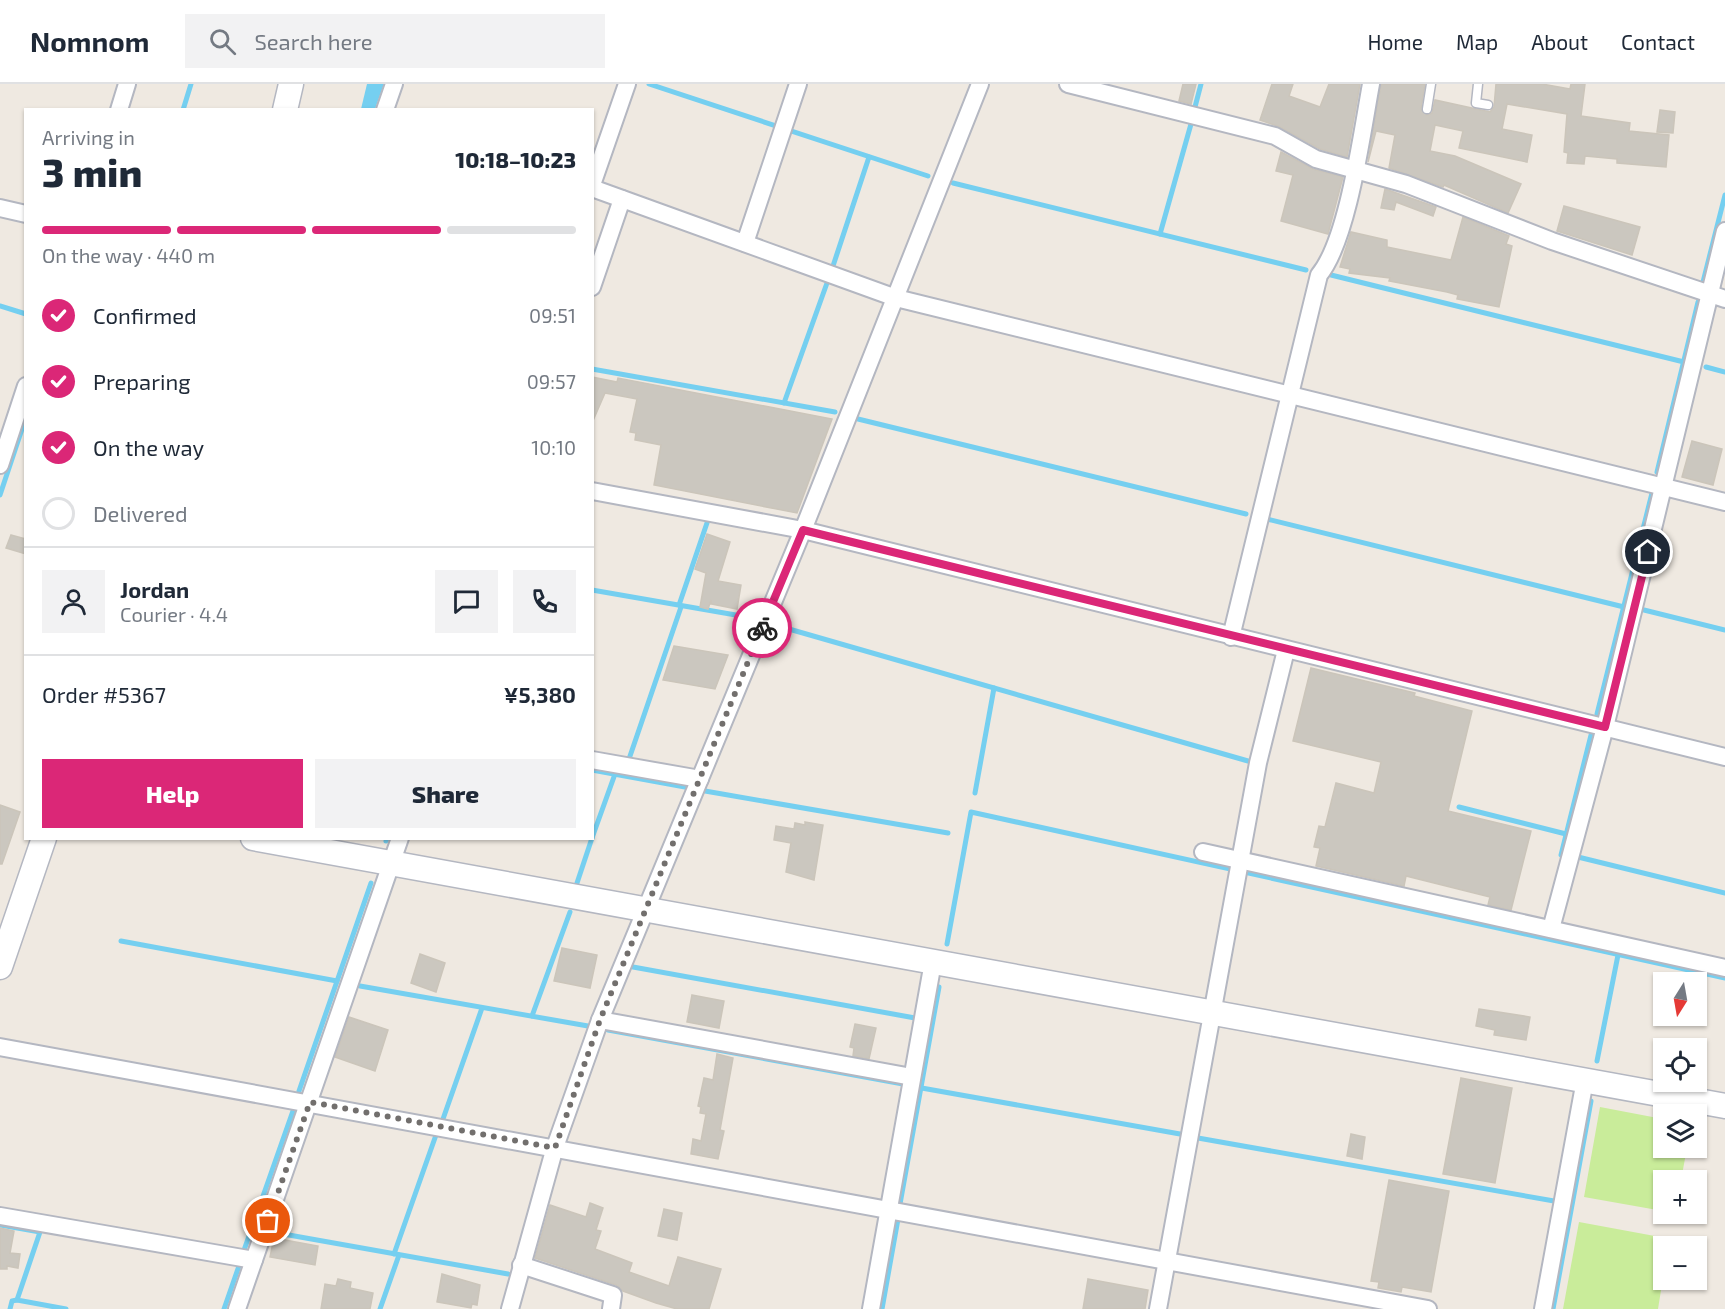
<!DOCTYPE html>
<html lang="en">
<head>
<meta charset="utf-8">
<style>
	body { margin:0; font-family:"Exo 2",sans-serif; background:#f2f2f3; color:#1f2937; height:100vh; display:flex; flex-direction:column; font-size:22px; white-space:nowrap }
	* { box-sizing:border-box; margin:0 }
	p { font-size:20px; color:#747a83 }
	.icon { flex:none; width:33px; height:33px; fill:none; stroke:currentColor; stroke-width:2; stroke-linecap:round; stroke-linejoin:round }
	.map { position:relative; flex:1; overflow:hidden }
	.drawer { position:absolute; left:24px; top:24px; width:570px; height:732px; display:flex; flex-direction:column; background:#fff; border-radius:0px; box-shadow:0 2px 4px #0004 }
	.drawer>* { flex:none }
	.needle { width:39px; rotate:191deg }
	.buttons { position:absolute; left:1653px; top:888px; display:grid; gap:12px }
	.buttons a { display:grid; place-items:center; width:54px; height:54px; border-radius:0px; background:#fff; box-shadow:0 2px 4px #0004; font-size:30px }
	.pin { position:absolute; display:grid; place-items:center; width:51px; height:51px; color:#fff; margin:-26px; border:3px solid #fff; border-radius:50%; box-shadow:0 2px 6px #0007 }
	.courier { position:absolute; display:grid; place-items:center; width:60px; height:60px; margin:-30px; border:4px solid #db2777; border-radius:50%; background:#fff; color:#222; box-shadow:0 2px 8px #0007 }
	.overview em { font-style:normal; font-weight:800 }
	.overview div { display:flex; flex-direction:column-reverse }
	.overview { display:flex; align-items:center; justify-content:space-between; height:102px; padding:0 18px }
	h1 { font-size:39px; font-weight:800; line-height:45px }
	.bar { display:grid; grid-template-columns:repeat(4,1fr); gap:9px 6px; align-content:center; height:72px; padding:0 18px }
	.bar i { height:8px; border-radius:4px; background:#e0e1e3 }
	.bar .on { background:#db2777 }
	.bar p { grid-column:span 4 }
	.line { display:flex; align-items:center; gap:15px; padding:0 18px; border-top:2px solid #e0e1e3 }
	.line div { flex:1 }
	.round { display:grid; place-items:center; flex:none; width:63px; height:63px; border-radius:0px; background:#f2f2f3 }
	ol { padding:0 18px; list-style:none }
	li { display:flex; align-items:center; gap:18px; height:66px }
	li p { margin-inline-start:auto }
	li .icon { padding:6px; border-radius:50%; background:#db2777; color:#fff; stroke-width:4 }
	li:last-child { color:#747a83 }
	li i { width:33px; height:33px; border:3px solid #e0e1e3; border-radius:50% }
	.primary-button { display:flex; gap:12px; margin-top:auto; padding:12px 18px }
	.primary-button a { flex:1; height:69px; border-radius:0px; background:#db2777; color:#fff; font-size:24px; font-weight:800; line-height:69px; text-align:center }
	.primary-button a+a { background:#f2f2f3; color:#1f2937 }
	header { display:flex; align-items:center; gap:36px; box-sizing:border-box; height:84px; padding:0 30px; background:#fff; border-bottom:2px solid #e0e1e3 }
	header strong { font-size:28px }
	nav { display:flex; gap:33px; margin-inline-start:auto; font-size:21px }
	.search { width:420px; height:54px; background:#f2f2f3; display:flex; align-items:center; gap:15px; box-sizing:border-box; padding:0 21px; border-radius:0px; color:#747a83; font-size:22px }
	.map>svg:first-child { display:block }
	.pitch { fill:#c9ec9a }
	.water { fill:#75cff0 }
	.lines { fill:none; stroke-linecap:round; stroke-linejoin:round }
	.stream { stroke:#75cff0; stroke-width:5 }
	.building { fill:#cbc7bf; stroke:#cbc5ba; stroke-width:1.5 }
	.lane-casing { stroke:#b4b7c1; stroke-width:11 }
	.street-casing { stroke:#b4b7c1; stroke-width:20 }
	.secondary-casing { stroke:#b4b7c1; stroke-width:27 }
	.lane { stroke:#fff; stroke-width:8 }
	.street { stroke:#fff; stroke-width:16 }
	.secondary { stroke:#fff; stroke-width:24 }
	.done { stroke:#726f6d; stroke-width:6; stroke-dasharray:0 10.8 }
	.route { stroke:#db2777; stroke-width:8 }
</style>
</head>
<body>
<header>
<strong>Nomnom</strong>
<div class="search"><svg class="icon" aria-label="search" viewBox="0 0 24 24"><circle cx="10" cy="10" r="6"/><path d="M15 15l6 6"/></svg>Search here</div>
<nav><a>Home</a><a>Map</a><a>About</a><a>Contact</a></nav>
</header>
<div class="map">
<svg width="1725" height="1225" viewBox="0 0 1725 1225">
	<rect width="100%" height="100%" fill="#efe9e1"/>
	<g class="pitch">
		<path d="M1600,1023L1663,1035L1664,1064H1687L1681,1096H1664L1663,1127L1584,1113Z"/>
		<path d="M1579,1138L1671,1155L1669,1162H1664L1663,1194L1658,1225H1563Z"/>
	</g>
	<path class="water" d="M367,0H384L375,25H361Z"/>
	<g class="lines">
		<g class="stream">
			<path d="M649,0L928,92"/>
			<path d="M1195,23L1201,0"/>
			<path d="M183,26L191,0"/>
			<path d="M953,99L1306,186"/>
			<path d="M1160,150L1191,40"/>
			<path d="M833,182L869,73"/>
			<path d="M1331,191L1684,278"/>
			<path d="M1703,198L1725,111"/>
			<path d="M0,222L26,230"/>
			<path d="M1706,283L1725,288"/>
			<path d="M592,285L835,328"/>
			<path d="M784,319L827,199"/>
			<path d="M858,335L1246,430"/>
			<path d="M1657,388L1698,218"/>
			<path d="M0,411L26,333"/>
			<path d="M1267,435L1624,523"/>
			<path d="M592,506L753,534"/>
			<path d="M679,521L708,436"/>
			<path d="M1644,526L1725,546"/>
			<path d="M775,541L1248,677"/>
			<path d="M1597,630L1652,409"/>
			<path d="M629,675L681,523"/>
			<path d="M592,686L685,703"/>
			<path d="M705,707L948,749"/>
			<path d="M975,709L994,604"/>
			<path d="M1459,723L1566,750"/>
			<path d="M592,754L615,690"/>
			<path d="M386,757L387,754"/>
			<path d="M1561,771L1591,651"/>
			<path d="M1578,773L1725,809"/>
			<path d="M577,799L592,754"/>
			<path d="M121,857L337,897"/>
			<path d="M947,860L971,728L1725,894"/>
			<path d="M633,883L915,934"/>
			<path d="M360,902L588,942"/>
			<path d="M532,932L570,828"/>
			<path d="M608,946L903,1000"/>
			<path d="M1597,977L1618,871"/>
			<path d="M916,1003L1180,1050"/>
			<path d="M299,1007L371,799"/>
			<path d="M443,1035L482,924"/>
			<path d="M1198,1054L1554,1117"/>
			<path d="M900,1120L939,903"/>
			<path d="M0,1141L40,1148L17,1216L66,1225"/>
			<path d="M272,1148L508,1190"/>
			<path d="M243,1169L294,1024"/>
			<path d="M394,1170L436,1051"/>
			<path d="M10,1225L12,1217L17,1216"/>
			<path d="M224,1225L240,1179"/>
			<path d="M380,1225L399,1171"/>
			<path d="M882,1225L898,1135"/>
			<path d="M1553,1225L1591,1017"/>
		</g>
	</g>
	<g class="building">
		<path d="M1183,0H1196L1191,20L1179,17Z"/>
		<path d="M1272,0H1293L1289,12L1320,23L1329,0H1360L1347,73L1320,65L1280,43L1260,36Z"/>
		<path d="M1381,0H1425L1421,25L1427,31L1432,29L1435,16L1490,28L1494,23L1496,0H1542L1570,5L1571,0H1585L1581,32L1630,39L1629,47L1669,51L1666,83L1617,79V75L1585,72L1584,80L1567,79L1568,69L1564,68L1567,30L1507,20L1502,45L1532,51L1527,78L1459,64L1463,47L1435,41L1430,67L1455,72L1521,100L1508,129L1444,101L1443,103L1389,84L1395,51L1376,47L1368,78Z"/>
		<path d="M1660,26L1675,28L1673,49L1657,48Z"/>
		<path d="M1281,68L1313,85L1343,93L1328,150L1281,137L1293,91L1276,87Z"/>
		<path d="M1385,105L1436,123L1433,132L1396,118L1394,126L1381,124Z"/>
		<path d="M1564,122L1640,143L1632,171L1557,147Z"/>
		<path d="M1463,133L1509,152L1506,160L1512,162L1499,223L1457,215L1458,211L1447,208L1389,197L1390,194L1349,189L1350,185L1340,183L1351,148L1387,156V163L1451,176Z"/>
		<path d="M592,293L617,298L618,294L832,335L797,429L654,401L661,361L635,356L636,349L630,348L637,315L605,309L592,339Z"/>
		<path d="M1692,357L1722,365L1713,401L1682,393Z"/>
		<path d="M707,450L730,458L718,497L741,501L737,525L711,520V516L708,525L700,523L706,489L695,485Z"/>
		<path d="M11,451L26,455V470L6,464Z"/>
		<path d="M674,562L728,571L715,605L663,596Z"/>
		<path d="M1311,584L1415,609L1414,612L1472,627L1448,727L1531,747L1511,826L1488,821L1490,813L1406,792L1404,802L1316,782L1320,764L1314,763L1319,742L1325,743L1336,699L1374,709L1381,678L1293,657Z"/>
		<path d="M0,721L20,728L2,780H0Z"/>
		<path d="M805,738L823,741L814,796L786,788L791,759L774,756L776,742L794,745L795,739L805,741Z"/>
		<path d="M562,864L597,871L590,904L554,897Z"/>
		<path d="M420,870L445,879L436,908L411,899Z"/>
		<path d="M692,911L724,917L719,944L687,938Z"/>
		<path d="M1479,925L1530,933L1526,956L1494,951L1495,946L1476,942Z"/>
		<path d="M349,933L388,946L375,987L335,973Z"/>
		<path d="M855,940L876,944L869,975L853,972L854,964L850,963Z"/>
		<path d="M717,970L733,974L720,1046L724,1047L718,1075L691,1070L693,1055L701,1057L706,1030L700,1029L701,1023L698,1022L704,994L713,996Z"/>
		<path d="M1461,994L1512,1004L1495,1099L1443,1090Z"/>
		<path d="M1351,1050L1365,1053L1362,1075L1347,1072Z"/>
		<path d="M1389,1096L1449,1107L1431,1208L1402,1203L1401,1208L1378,1204L1379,1198L1371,1197Z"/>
		<path d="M590,1119L603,1124L596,1146L601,1147L595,1165L632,1179L629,1188L669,1202L678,1173L721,1185L709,1225H677L656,1219L623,1207L616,1201L535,1174L550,1121L586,1133Z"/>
		<path d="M664,1125L682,1129L677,1156L658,1152Z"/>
		<path d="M0,1144L14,1147L10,1169L20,1170L18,1184L7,1182V1185H0Z"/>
		<path d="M274,1154L318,1162L315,1181L270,1173Z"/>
		<path d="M442,1190L480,1201L477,1221L472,1220L471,1224L437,1218Z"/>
		<path d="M338,1195L351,1198L350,1204L373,1209L370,1225H321L325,1200L336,1202Z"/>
		<path d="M1088,1195L1148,1206L1145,1225H1083Z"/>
	</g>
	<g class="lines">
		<g class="lane-casing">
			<g id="lane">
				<path d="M1478,0L1476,19L1488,21"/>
				<path d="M1427,25L1431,0"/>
			</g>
		</g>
		<g class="street-casing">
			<g id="street">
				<path d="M1068,0L1275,52L1316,75L1406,100L1552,157L1725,215"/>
				<path d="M119,26L127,0"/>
				<path d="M385,26L394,0"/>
				<path d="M592,101L627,0"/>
				<path d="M592,104L896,214L1725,418"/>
				<path d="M0,124L26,130"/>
				<path d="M745,159L798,0"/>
				<path d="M592,203L622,115"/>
				<path d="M0,381L26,302"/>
				<path d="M592,407L803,446L1725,673"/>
				<path d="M1231,553L1319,191C1348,156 1362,48 1371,0"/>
				<path d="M592,676L700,695"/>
				<path d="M1203,768L1725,884"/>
				<path d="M1551,845L1605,643L1725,147"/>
				<path d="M600,936L912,993"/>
				<path d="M0,963L1428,1225"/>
				<path d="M0,1132L254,1176"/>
				<path d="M521,1181L613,1211L611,1225"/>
				<path d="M237,1225L400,754"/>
				<path d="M510,1225L555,1063L600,936L803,446L980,0"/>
				<path d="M871,1225L933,878"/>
				<path d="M1158,1225L1258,679L1286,566"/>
				<path d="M1543,1225L1585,996"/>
			</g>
		</g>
		<g class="secondary-casing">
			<g id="secondary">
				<path d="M285,26L291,0"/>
				<path d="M253,754L1725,1022"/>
				<path d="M0,883L44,754"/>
			</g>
		</g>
		<use href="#lane" class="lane"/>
		<use href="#street" class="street"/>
		<use href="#secondary" class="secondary"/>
	</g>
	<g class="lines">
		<path class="done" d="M268,1137L310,1018L555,1064L600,936L762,544"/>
		<path class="route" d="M762,544L803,446L1605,643L1648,468"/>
	</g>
</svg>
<div class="buttons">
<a><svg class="needle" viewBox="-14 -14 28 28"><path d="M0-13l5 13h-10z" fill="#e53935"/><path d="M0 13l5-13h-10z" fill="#747a83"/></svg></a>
<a><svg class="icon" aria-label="locate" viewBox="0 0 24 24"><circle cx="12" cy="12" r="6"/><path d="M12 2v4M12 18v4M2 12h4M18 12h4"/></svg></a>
<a><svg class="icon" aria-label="layers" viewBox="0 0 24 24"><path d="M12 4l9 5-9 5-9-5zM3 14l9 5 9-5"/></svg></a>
<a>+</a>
<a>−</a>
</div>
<div class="pin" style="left:268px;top:1137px;background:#ea580c"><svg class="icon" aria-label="bag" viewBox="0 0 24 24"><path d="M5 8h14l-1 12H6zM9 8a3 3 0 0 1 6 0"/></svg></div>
<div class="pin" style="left:1648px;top:468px;background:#1f2937"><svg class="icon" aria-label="home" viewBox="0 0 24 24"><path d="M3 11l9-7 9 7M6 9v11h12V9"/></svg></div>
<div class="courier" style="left:762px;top:544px"><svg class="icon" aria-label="bike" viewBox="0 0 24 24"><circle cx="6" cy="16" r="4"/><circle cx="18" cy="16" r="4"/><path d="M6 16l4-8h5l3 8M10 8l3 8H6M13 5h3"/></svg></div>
<section class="drawer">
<div class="overview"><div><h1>3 min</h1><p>Arriving in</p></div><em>10:18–10:23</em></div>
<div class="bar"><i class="on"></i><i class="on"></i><i class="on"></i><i></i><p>On the way · 440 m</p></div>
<ol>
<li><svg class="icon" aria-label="check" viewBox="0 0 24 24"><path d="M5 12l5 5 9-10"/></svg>Confirmed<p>09:51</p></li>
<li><svg class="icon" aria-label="check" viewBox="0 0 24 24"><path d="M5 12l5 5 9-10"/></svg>Preparing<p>09:57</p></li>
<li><svg class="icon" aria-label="check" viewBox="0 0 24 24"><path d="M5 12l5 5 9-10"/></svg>On the way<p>10:10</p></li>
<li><i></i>Delivered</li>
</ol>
<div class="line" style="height:108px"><a class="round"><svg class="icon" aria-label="person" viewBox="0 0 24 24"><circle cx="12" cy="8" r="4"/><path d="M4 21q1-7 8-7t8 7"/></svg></a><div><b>Jordan</b><p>Courier · 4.4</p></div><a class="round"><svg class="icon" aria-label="chat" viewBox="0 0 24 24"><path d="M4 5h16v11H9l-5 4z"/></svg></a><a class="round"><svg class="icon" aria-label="phone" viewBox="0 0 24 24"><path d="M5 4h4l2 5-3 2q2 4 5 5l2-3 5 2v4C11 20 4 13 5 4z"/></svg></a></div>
<div class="line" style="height:78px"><div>Order #5367</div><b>¥5,380</b></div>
<div class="primary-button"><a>Help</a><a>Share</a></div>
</section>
</div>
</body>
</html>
